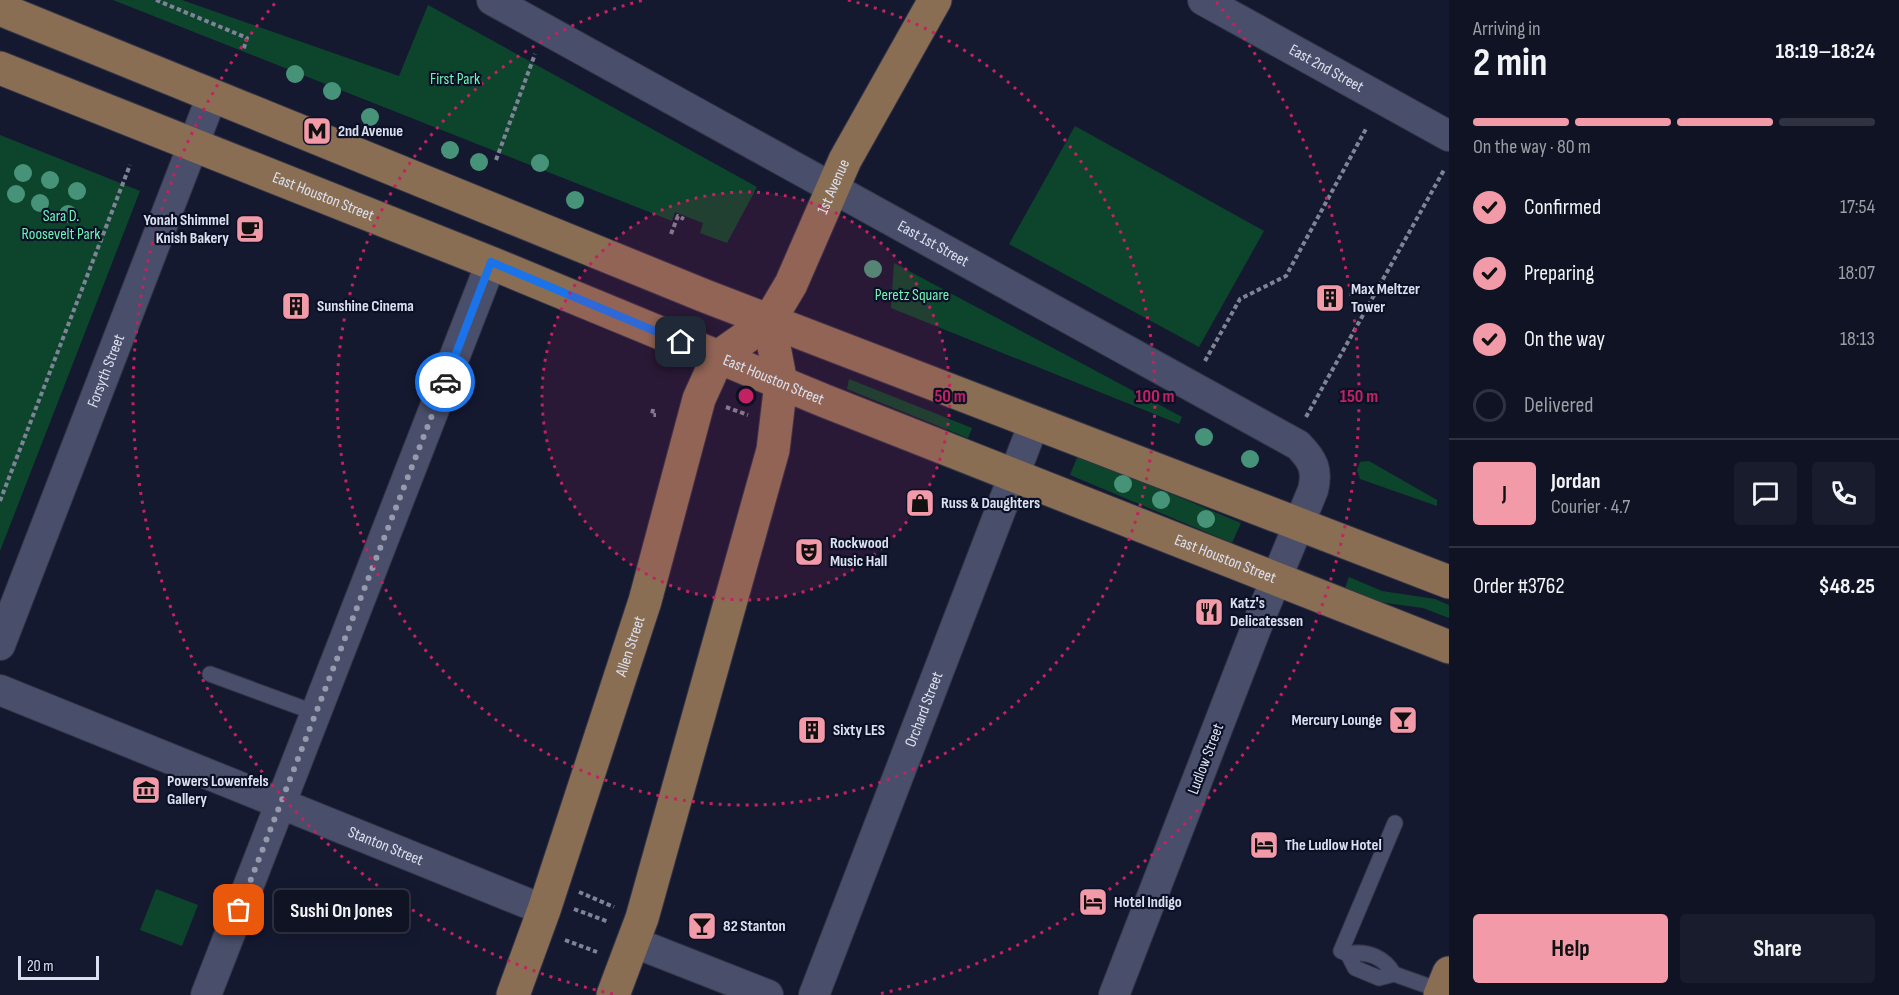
<!DOCTYPE html>
<html lang="en">
<head>
<meta charset="utf-8">
<style>
	body { margin:0; font-family:"Sofia Sans Condensed",sans-serif; background:#191c2c; color:#f1f3f6; height:100vh; display:flex; flex-direction:column; font-size:22px; white-space:nowrap }
	* { box-sizing:border-box; margin:0 }
	p { font-size:20px; color:#9c9ea6 }
	.icon { flex:none; width:33px; height:33px; fill:none; stroke:currentColor; stroke-width:2; stroke-linecap:round; stroke-linejoin:round }
	.map { position:relative; flex:1; overflow:hidden }
	.drawer { display:flex; flex-direction:column; background:#101324; width:450px }
	.drawer>* { flex:none }
	.scale { position:absolute; left:18px; bottom:15px; width:81px; box-sizing:border-box; padding-left:6px; border:3px solid #dbe0f0; border-top:0; font-size:16px; line-height:21px; white-space:nowrap; color:#dbe0f0; -webkit-text-stroke:4px #0c1026; paint-order:stroke }
	.pin { position:absolute; display:grid; place-items:center; width:51px; height:51px; color:#fff; margin:-26px; border-radius:12px; box-shadow:0 3px 9px #0006 }
	.courier { position:absolute; display:grid; place-items:center; width:60px; height:60px; margin:-30px; border:4px solid #1a73e8; border-radius:50%; background:#fff; color:#222; box-shadow:0 2px 8px #0007 }
	.bubble { position:absolute; height:42px; border-radius:6px; background:#101324; box-shadow:0 3px 15px #0003,0 0 0 2px #303241; font-size:20px; font-weight:700; line-height:42px; text-align:center }
	.headline em { font-style:normal; font-weight:700 }
	.headline div { display:flex; flex-direction:column-reverse }
	.headline { display:flex; align-items:center; justify-content:space-between; height:102px; padding:0 24px }
	h1 { font-size:39px; font-weight:700; line-height:45px }
	.bar { display:grid; grid-template-columns:repeat(4,1fr); gap:9px 6px; align-content:center; height:72px; padding:0 24px }
	.bar i { height:8px; border-radius:4px; background:#303241 }
	.bar .selected { background:#f39aa9 }
	.bar p { grid-column:span 4 }
	.line { display:flex; align-items:center; gap:15px; padding:0 24px; border-top:2px solid #303241 }
	.line div { flex:1 }
	.round { display:grid; place-items:center; flex:none; width:63px; height:63px; border-radius:6px; background:#191c2c }
	ol { padding:0 24px; list-style:none }
	li { display:flex; align-items:center; gap:18px; height:66px }
	li p { margin-inline-start:auto }
	li .icon { padding:6px; border-radius:50%; background:#f39aa9; color:#111; stroke-width:4 }
	li:last-child { color:#9c9ea6 }
	li i { width:33px; height:33px; border:3px solid #303241; border-radius:50% }
	.action { display:flex; gap:12px; margin-top:auto; padding:12px 24px }
	.action a { flex:1; height:69px; border-radius:6px; background:#f39aa9; color:#111; font-size:24px; font-weight:700; line-height:69px; text-align:center }
	.action a+a { background:#191c2c; color:#f1f3f6 }
	main { display:flex; flex:1; min-height:0 }
	.map>svg:first-child { display:block }
	.green { fill:#0c452c }
	.lines { fill:none; stroke-linecap:round; stroke-linejoin:round }
	.lane-casing { stroke:#333447; stroke-width:17 }
	.street-casing { stroke:#333447; stroke-width:32 }
	.primary-casing { stroke:#333447; stroke-width:35 }
	.path { stroke:#7e8396; stroke-width:4; stroke-dasharray:4.5 3; stroke-linecap:butt }
	.lane { stroke:#494f6a; stroke-width:15 }
	.street { stroke:#494f6a; stroke-width:30 }
	.primary { stroke:#8a6e54; stroke-width:33 }
	.tree { fill:#479379 }
	.done { stroke:#969aad; stroke-width:6; stroke-dasharray:0 10.8 }
	.route { stroke:#1a73e8; stroke-width:8 }
	.ring { fill:none; stroke:#c32262; stroke-width:3; stroke-dasharray:3 6 }
	.labels { text-anchor:middle; dominant-baseline:central; stroke-width:4.5; stroke-linejoin:round; paint-order:stroke }
	.street-label { font-size:16px; fill:#dbe0f0; stroke:#0c1026 }
	.park-label { font-size:16px; fill:#70f6b5; stroke:#0c1026 }
	.poi-label { font-size:16px; font-weight:bold; fill:#dbe0f0; stroke:#0c1026; text-anchor:start }
	.centre { fill:#c32262; stroke:#0c1026; stroke-width:3 }
	.ring-label { font-size:18px; text-anchor:middle; font-weight:bold; fill:#c32262; stroke:#0c1026; stroke-width:4.5; stroke-linejoin:round; paint-order:stroke }
</style>
</head>
<body>
<main>
<div class="map">
<svg width="1449" height="995" viewBox="0 0 1449 995">
	<rect width="100%" height="100%" fill="#151930"/>
	<g class="green">
		<path d="M113,0H182L399,76L428,5L757,187L727,243L700,233L703,223L675,212L672,221Z"/>
		<path d="M1075,126L1264,231L1199,347L1009,244Z"/>
		<path d="M0,135L140,191L0,551Z"/>
		<path d="M894,263L1182,417L1179,424L891,308Z"/>
		<path d="M849,379L972,428L968,438L847,389Z"/>
		<path d="M1078,455L1241,523L1232,543L1070,475Z"/>
		<path d="M1369,461L1437,500V506L1360,479L1357,470L1360,462Z"/>
		<path d="M1349,577L1382,591L1435,599L1449,605V618L1423,608L1379,602L1345,588Z"/>
		<path d="M156,889L198,905L182,946L140,930Z"/>
	</g>
	<g class="lines">
		<g class="lane-casing">
			<g id="lane">
				<path d="M210,674L316,713"/>
				<path d="M1395,823L1341,951L1348,954L1355,968L1379,978L1394,974L1442,991"/>
				<path d="M1348,954C1367,950 1384,957 1394,974"/>
			</g>
		</g>
		<g class="street-casing">
			<g id="street">
				<path id="s1" d="M492,0L1298,445C1313,460 1318,470 1313,490L1260,618L1114,995"/>
				<path id="s2" d="M1203,0L1449,136"/>
				<path id="s3" d="M0,645L212,96"/>
				<path id="s4" d="M0,690L544,910"/>
				<path d="M633,942L768,995"/>
				<path d="M206,995L491,263"/>
				<path id="s5" d="M814,995L1034,423"/>
			</g>
		</g>
		<g class="primary-casing">
			<g id="primary">
				<path d="M0,9L705,296L1449,582"/>
				<path id="s6" d="M0,68L491,263L825,401L1449,647"/>
				<path id="s7" d="M513,995L544,910L645,601L699,399L718,357L769,321"/>
				<path id="s8" d="M613,995L642,918L773,450L781,383L769,321L791,284L845,160L935,0"/>
				<path d="M1440,995L1449,973"/>
			</g>
		</g>
		<g class="path">
			<path d="M156,0L247,38L243,51"/>
			<path d="M496,160L535,54"/>
			<path d="M671,234L678,216L684,219"/>
			<path d="M1205,361L1240,299L1286,276L1367,127"/>
			<path d="M726,407L748,415"/>
			<path d="M653,409L652,415H656"/>
			<path d="M1306,417L1444,170"/>
			<path d="M0,501L130,165"/>
			<path d="M579,892L614,907"/>
			<path d="M574,909L609,922"/>
			<path d="M565,940L597,952"/>
		</g>
		<use href="#lane" class="lane"/>
		<use href="#street" class="street"/>
		<use href="#primary" class="primary"/>
	</g>
	<g class="tree">
		<circle cx="295" cy="74" r="9"/>
		<circle cx="332" cy="91" r="9"/>
		<circle cx="370" cy="117" r="9"/>
		<circle cx="450" cy="150" r="9"/>
		<circle cx="479" cy="162" r="9"/>
		<circle cx="540" cy="163" r="9"/>
		<circle cx="23" cy="173" r="9"/>
		<circle cx="50" cy="180" r="9"/>
		<circle cx="77" cy="191" r="9"/>
		<circle cx="16" cy="194" r="9"/>
		<circle cx="575" cy="200" r="9"/>
		<circle cx="40" cy="203" r="9"/>
		<circle cx="68" cy="214" r="9"/>
		<circle cx="873" cy="269" r="9"/>
		<circle cx="1204" cy="437" r="9"/>
		<circle cx="1250" cy="459" r="9"/>
		<circle cx="1123" cy="484" r="9"/>
		<circle cx="1161" cy="500" r="9"/>
		<circle cx="1206" cy="519" r="9"/>
	</g>
	<g class="lines">
		<path class="done" d="M239,910L445,382"/>
		<path class="route" d="M445,382L491,262L681,342"/>
	</g>
	<circle cx="746" cy="396" r="204" fill="#c32262" fill-opacity=".12"/>
	<g class="ring">
		<circle cx="746" cy="396" r="204"/>
		<path d="M848 0A409 409 0 1 1 644 0"/>
		<path d="M613 994A613 613 0 0 1 276 2M1216 2A613 613 0 0 1 879 994"/>
	</g>
	<defs>
		<g id="metro-square" transform="scale(1.5)"><rect x="-9" y="-9" width="18" height="18" rx="4" fill="#f39aa9" stroke="#0c1026"/><path d="M-5.5 5V-5H-3L0 0L3-5H5.5V5H3V-.5L0 4L-3-.5V5Z" fill="#111"/></g>
		<g id="cafe-square" transform="scale(1.5)"><rect x="-9" y="-9" width="18" height="18" rx="4" fill="#f39aa9" stroke="#0c1026"/><path d="M-5.5-4.5H6V0H3Q3 3.5 0 3.5H-2.5Q-5.5 3.5-5.5 0ZM3-3.2v2h1.7v-2ZM-6 4.5H4V6H-6Z" fill="#111"/></g>
		<g id="building-square" transform="scale(1.5)"><rect x="-9" y="-9" width="18" height="18" rx="4" fill="#f39aa9" stroke="#0c1026"/><path d="M-4-6H4V6H1V3H-1V6H-4ZM-2.5-4.3h1.7v1.8h-1.7ZM.8-4.3h1.7v1.8H.8ZM-2.5-1h1.7V.8h-1.7ZM.8-1h1.7V.8H.8Z" fill="#111"/></g>
		<g id="shop-square" transform="scale(1.5)"><rect x="-9" y="-9" width="18" height="18" rx="4" fill="#f39aa9" stroke="#0c1026"/><path d="M-5-2.5h2.3a2.7 3.5 0 0 1 5.4 0H5L5.5 6h-11ZM-1.5-2.5h3a1.5 2.3 0 0 0-3 0Z" fill="#111"/></g>
		<g id="theatre-square" transform="scale(1.5)"><rect x="-9" y="-9" width="18" height="18" rx="4" fill="#f39aa9" stroke="#0c1026"/><path d="M-5-5.5Q0-4 5-5.5V0Q5 5 0 6Q-5 5-5 0ZM-3.3-2.5H-1v1.5H-3.3ZM1-2.5H3.3v1.5H1ZM-2.8 1Q0 5.5 2.8 1Z" fill="#111"/></g>
		<g id="restaurant-square" transform="scale(1.5)"><rect x="-9" y="-9" width="18" height="18" rx="4" fill="#f39aa9" stroke="#0c1026"/><path d="M-5-6h1v4h1v-4h1v4h1v-4h1v5L-1.5 .5V6h-2V.5L-5-1ZM5-6V6H3V1.5H1.5Q1.5-4 5-6Z" fill="#111"/></g>
		<g id="bar-square" transform="scale(1.5)"><rect x="-9" y="-9" width="18" height="18" rx="4" fill="#f39aa9" stroke="#0c1026"/><path d="M-6-5H6L.8 .8V4.5H3.5V6h-7V4.5H-.8V.8Z" fill="#111"/></g>
		<g id="museum-square" transform="scale(1.5)"><rect x="-9" y="-9" width="18" height="18" rx="4" fill="#f39aa9" stroke="#0c1026"/><path d="M0-6L6-3V-2H-6V-3ZM-5-1h2V3h-2ZM-1-1h2V3h-2ZM3-1h2V3H3ZM-6 4H6V6H-6Z" fill="#111"/></g>
		<g id="hotel-square" transform="scale(1.5)"><rect x="-9" y="-9" width="18" height="18" rx="4" fill="#f39aa9" stroke="#0c1026"/><path d="M-6-4.5h1.5V1H6V5H4.5V3h-9V5H-6ZM-4 0a1.8 1.8 0 1 1 3.6 0ZM.5 0V-2.5h3Q6-2.5 6 0Z" fill="#111"/></g>
	</defs>
	<g fill-rule="evenodd">
		<use href="#metro-square" x="317" y="131"/>
		<use href="#cafe-square" x="250" y="229"/>
		<use href="#building-square" x="1330" y="298"/>
		<use href="#building-square" x="296" y="306"/>
		<use href="#shop-square" x="920" y="503"/>
		<use href="#theatre-square" x="809" y="552"/>
		<use href="#restaurant-square" x="1209" y="612"/>
		<use href="#bar-square" x="1403" y="720"/>
		<use href="#building-square" x="812" y="730"/>
		<use href="#museum-square" x="146" y="790"/>
		<use href="#hotel-square" x="1264" y="845"/>
		<use href="#hotel-square" x="1093" y="902"/>
		<use href="#bar-square" x="702" y="926"/>
	</g>
	<g class="labels">
		<g class="street-label">
			<text stroke="none"><textPath href="#s2" startOffset="141">East 2nd Street</textPath></text>
			<text stroke="none"><textPath href="#s8" startOffset="848">1st Avenue</textPath></text>
			<text stroke="none"><textPath href="#s6" startOffset="348">East Houston Street</textPath></text>
			<text stroke="none"><textPath href="#s1" startOffset="504">East 1st Street</textPath></text>
			<text stroke="none"><textPath href="#s3" startOffset="294">Forsyth Street</textPath></text>
			<text stroke="none"><textPath href="#s6" startOffset="834">East Houston Street</textPath></text>
			<text stroke="none"><textPath href="#s6" startOffset="1320">East Houston Street</textPath></text>
			<text stroke="none"><textPath href="#s7" startOffset="368">Allen Street</textPath></text>
			<text stroke="none"><textPath href="#s5" startOffset="306">Orchard Street</textPath></text>
			<text transform="translate(1206 759) rotate(-69)">Ludlow Street</text>
			<text stroke="none"><textPath href="#s4" startOffset="416">Stanton Street</textPath></text>
		</g>
		<g class="park-label">
			<text x="455" y="79">First Park</text>
			<text x="61" y="216">Sara D.<tspan x="61" dy="18">Roosevelt Park</tspan></text>
			<text x="912" y="295">Peretz Square</text>
		</g>
		<g class="poi-label">
			<text x="338" y="131">2nd Avenue</text>
			<text x="229" y="220" text-anchor="end">Yonah Shimmel<tspan x="229" dy="18">Knish Bakery</tspan></text>
			<text x="1351" y="289">Max Meltzer<tspan x="1351" dy="18">Tower</tspan></text>
			<text x="317" y="306">Sunshine Cinema</text>
			<text x="941" y="503">Russ &amp; Daughters</text>
			<text x="830" y="543">Rockwood<tspan x="830" dy="18">Music Hall</tspan></text>
			<text x="1230" y="603">Katz's<tspan x="1230" dy="18">Delicatessen</tspan></text>
			<text x="1382" y="720" text-anchor="end">Mercury Lounge</text>
			<text x="833" y="730">Sixty LES</text>
			<text x="167" y="781">Powers Lowenfels<tspan x="167" dy="18">Gallery</tspan></text>
			<text x="1285" y="845">The Ludlow Hotel</text>
			<text x="1114" y="902">Hotel Indigo</text>
			<text x="723" y="926">82 Stanton</text>
		</g>
	</g>
	<circle cx="746" cy="396" r="9" class="centre"/>
	<g class="ring-label">
		<text x="950" y="402">50 m</text>
		<text x="1155" y="402">100 m</text>
		<text x="1359" y="402">150 m</text>
	</g>
</svg>
<div class="scale">20 m</div>
<div class="pin" style="left:239px;top:910px;background:#ea580c"><svg class="icon" aria-label="bag" viewBox="0 0 24 24"><path d="M5 8h14l-1 12H6zM9 8a3 3 0 0 1 6 0"/></svg></div>
<div class="pin" style="left:681px;top:342px;background:#1f2937"><svg class="icon" aria-label="home" viewBox="0 0 24 24"><path d="M3 11l9-7 9 7M6 9v11h12V9"/></svg></div>
<div class="courier" style="left:445px;top:382px"><svg class="icon" aria-label="car" viewBox="0 0 24 24"><path d="M5 17H2v-5l4-1 3-4h7l3 4 3 1v5h-3M9 17h6M6 11h13"/><circle cx="7" cy="17" r="2"/><circle cx="17" cy="17" r="2"/></svg></div>
<div class="bubble" style="left:274px;top:890px;width:135px">Sushi On Jones</div>
</div>
<section class="drawer">
<div class="headline"><div><h1>2 min</h1><p>Arriving in</p></div><em>18:19–18:24</em></div>
<div class="bar"><i class="selected"></i><i class="selected"></i><i class="selected"></i><i></i><p>On the way · 80 m</p></div>
<ol>
<li><svg class="icon" aria-label="check" viewBox="0 0 24 24"><path d="M5 12l5 5 9-10"/></svg>Confirmed<p>17:54</p></li>
<li><svg class="icon" aria-label="check" viewBox="0 0 24 24"><path d="M5 12l5 5 9-10"/></svg>Preparing<p>18:07</p></li>
<li><svg class="icon" aria-label="check" viewBox="0 0 24 24"><path d="M5 12l5 5 9-10"/></svg>On the way<p>18:13</p></li>
<li><i></i>Delivered</li>
</ol>
<div class="line" style="height:108px"><b class="round" style="background:#f39aa9;color:#111">J</b><div><b>Jordan</b><p>Courier · 4.7</p></div><a class="round"><svg class="icon" aria-label="chat" viewBox="0 0 24 24"><path d="M4 5h16v11H9l-5 4z"/></svg></a><a class="round"><svg class="icon" aria-label="phone" viewBox="0 0 24 24"><path d="M5 4h4l2 5-3 2q2 4 5 5l2-3 5 2v4C11 20 4 13 5 4z"/></svg></a></div>
<div class="line" style="height:78px"><div>Order #3762</div><b>$48.25</b></div>
<div class="action"><a>Help</a><a>Share</a></div>
</section>
</main>
</body>
</html>
